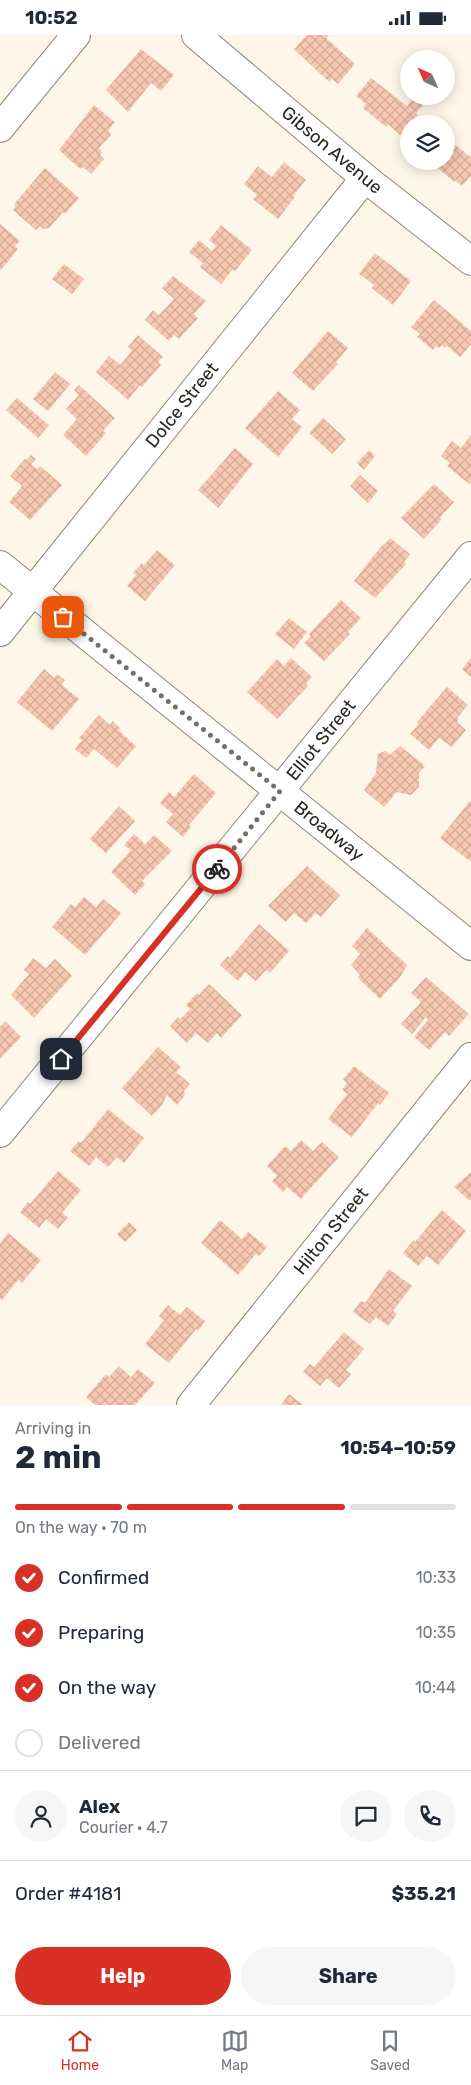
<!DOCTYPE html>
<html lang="en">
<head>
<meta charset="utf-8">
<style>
	body { margin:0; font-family:Rubik,sans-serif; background:#f6f6f7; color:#1f2937; height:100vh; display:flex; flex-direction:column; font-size:19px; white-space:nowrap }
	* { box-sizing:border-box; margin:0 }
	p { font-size:16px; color:#747a83 }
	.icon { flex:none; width:28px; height:28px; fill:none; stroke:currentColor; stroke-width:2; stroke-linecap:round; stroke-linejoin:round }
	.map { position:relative; height:1370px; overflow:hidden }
	.details { display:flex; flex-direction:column; background:#fff; flex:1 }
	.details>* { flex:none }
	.needle { width:32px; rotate:315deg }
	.tools { position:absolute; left:400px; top:15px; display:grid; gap:10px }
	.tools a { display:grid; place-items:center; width:55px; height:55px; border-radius:50%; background:#fff; box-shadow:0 2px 12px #0003; font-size:25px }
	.pin { position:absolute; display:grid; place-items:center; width:42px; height:42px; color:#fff; margin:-21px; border-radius:10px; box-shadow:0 2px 8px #0006 }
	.courier { position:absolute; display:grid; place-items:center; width:50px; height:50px; margin:-25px; border:4px solid #d93025; border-radius:50%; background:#fff; color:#222; box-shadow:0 1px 6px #0007 }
	.head em { font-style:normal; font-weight:700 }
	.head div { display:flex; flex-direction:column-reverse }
	.head { display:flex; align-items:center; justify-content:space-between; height:85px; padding:0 15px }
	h1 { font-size:32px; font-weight:700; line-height:38px }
	.bar { display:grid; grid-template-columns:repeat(4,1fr); gap:8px 5px; align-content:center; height:60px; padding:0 15px }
	.bar i { height:6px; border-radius:4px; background:#e0e1e3 }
	.bar .current { background:#d93025 }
	.bar p { grid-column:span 4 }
	.line { display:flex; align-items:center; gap:12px; padding:0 15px; border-top:1px solid #e0e1e3 }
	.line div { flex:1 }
	.round { display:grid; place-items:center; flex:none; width:52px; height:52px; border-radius:26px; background:#f6f6f7 }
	ol { padding:0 15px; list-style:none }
	li { display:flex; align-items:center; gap:15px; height:55px }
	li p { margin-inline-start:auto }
	li .icon { padding:5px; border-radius:50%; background:#d93025; color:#fff; stroke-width:4 }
	li:last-child { color:#747a83 }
	li i { width:28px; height:28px; border:2px solid #e0e1e3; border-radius:50% }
	.action { display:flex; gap:10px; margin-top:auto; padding:10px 15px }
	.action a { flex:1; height:58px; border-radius:30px; background:#d93025; color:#fff; font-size:20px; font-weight:700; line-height:58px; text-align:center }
	.action a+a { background:#f6f6f7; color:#1f2937 }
	.status { display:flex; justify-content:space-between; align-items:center; height:35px; padding:0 25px; background:#fff; direction:ltr }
	.status svg { height:14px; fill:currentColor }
	.menu { display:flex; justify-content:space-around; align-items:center; height:70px; border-top:1px solid #e0e1e3; background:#fff; font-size:14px; color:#747a83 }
	.menu a { display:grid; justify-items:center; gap:2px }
	.menu .current { color:#d93025 }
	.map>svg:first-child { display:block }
	.building { fill:url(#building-cross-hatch) }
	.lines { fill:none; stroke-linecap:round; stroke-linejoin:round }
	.minor-casing { stroke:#8d887a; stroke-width:30 }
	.minor { stroke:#fff; stroke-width:28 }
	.done { stroke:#736f67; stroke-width:5; stroke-dasharray:0 9 }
	.route { stroke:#d93025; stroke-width:6 }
	.labels { text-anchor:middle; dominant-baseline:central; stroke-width:4.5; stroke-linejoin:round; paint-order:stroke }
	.street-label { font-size:18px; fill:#282621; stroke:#fff }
</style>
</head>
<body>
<div class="status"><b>10:52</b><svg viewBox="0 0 49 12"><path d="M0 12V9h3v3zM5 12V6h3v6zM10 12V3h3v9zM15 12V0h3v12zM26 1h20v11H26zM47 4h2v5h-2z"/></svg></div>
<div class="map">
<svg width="471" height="1370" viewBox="0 0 471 1370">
	<defs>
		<pattern id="building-cross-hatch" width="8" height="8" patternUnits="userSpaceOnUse" patternTransform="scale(1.25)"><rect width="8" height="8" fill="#f7c7b1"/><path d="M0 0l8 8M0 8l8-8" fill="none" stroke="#d4ab98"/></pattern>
	</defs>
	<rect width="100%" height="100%" fill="#fef7e9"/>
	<g class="building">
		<path d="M307,0H329L326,3L355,29L338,49L332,44L329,47L294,14Z"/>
		<path d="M141,14L174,40L161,56L151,48L128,77L106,55Z"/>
		<path d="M371,43L407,71L414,62L423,70L416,78L418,80L412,86L414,88L409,89V94L408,95L406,93L400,100L388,89L386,92L363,73L366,69L356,61Z"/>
		<path d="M94,70L115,87L108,96L111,100L99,113L102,117L100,120L104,124L91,139L83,132L80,134L59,115Z"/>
		<path d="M446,103L471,122V141L462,151L455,145L454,147L432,128L434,126H446Z"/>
		<path d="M284,127L306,145L293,161L295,162L278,184L253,164L257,160L244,149L258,131L272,142Z"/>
		<path d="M45,133L79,163L65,179L63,177L49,193L43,194L40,191L36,195L13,175L15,172V168Z"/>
		<path d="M0,189L20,206L15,211L18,214L0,236Z"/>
		<path d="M221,190L252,215L235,236L233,234L221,249L200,232L203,228L189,217L199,205L212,216L216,211L209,205Z"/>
		<path d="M375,218L411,246L393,270L372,253L374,250L359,239Z"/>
		<path d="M64,229L84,244L72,259L52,244Z"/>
		<path d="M173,241L206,266L194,279L198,283L179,304L174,300L169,306L145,285L153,275L159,280L174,264L162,253Z"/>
		<path d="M434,265L471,296V309L460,322L447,311L445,313L442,310L439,313L436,311L433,315L417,302L420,299L411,292Z"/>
		<path d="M328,296L348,313L336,327L338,329L313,356L292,338Z"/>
		<path d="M138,300L163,322L158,327L161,330L142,352L140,350L128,365L96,337L109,321L120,330L132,316L128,312Z"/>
		<path d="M55,337L70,349L48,376L33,364Z"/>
		<path d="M79,350L115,383L103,396L106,398L86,421L63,400L77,384L66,374L79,360L74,355Z"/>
		<path d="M278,356L300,375L292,384L302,392L278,422L245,393Z"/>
		<path d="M17,363L49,390L38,403L6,375Z"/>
		<path d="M323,383L346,404L332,419L309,398Z"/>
		<path d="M471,400V447L469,449L447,431L450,428L441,421L452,406L461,413Z"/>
		<path d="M235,413L253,429L218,473L198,455Z"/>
		<path d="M369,415L375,421L364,435L357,428Z"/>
		<path d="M31,420L36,424L31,429L37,434L40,431L62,450L30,485L9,467L22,451L10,441L25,424L26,425Z"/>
		<path d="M360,440L378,456L368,468L350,451Z"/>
		<path d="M434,449L454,467L440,482L442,484L424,504L401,483Z"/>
		<path d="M390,503L410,519L404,527L406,529L375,563L354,546L384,508L385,509Z"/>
		<path d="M157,515L175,530L145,566L127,551L136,540L133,538L142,528L144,530Z"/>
		<path d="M341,565L361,583L348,597L350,599L324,626L304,608L311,601L309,599Z"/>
		<path d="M289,583L307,597L294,614L275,599Z"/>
		<path d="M291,623L312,642L306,648L308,651L277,684L247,657L277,624L284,631Z"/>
		<path d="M471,623V642L462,634Z"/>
		<path d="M44,634L54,643L57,639L65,645L61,649L79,664L52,696L17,667Z"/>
		<path d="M447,652L468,670L457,683L459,685L457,687L466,695L452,712L439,703L429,715L410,699L419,689L417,687Z"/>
		<path d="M99,680L110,690L113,686L120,693L119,696L136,711L117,733L94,714L86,723L75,714L82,705L79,703Z"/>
		<path d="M400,711L425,731L419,738V752L411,760L397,757L384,772L364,755L376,738L378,719L385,716L390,720Z"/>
		<path d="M194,739L216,758L189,790L191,792L183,802L166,787L173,779L160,768L169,757L174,762Z"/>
		<path d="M471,765V827L440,803Z"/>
		<path d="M119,771L135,786L106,818L90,804Z"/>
		<path d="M134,799L145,809L154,800L172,816L142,846L145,849L135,860L111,837L131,815L124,810Z"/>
		<path d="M307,831L340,860L321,882L316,878L306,888L294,878L286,887L268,871Z"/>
		<path d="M84,862L96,872L103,864L121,878L85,920L52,892L71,869L75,872Z"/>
		<path d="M259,889L289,916L270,938L266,935L256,946L245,937L238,946L220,930L228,921L230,923Z"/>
		<path d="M367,893L407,930L400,942L380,964L358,943L360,940L351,930L360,919L352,911Z"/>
		<path d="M33,923L46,933L55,924L72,941L34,983L11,960L29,939L24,935Z"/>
		<path d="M426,942L469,979L449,1001L445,997L429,1015L414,1002L428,985L426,982L412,999L401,989L421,967L411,958Z"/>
		<path d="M209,949L242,980L221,1003L217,998L208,1008L196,998L187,1008L170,991L178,982L180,984L190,974L186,970L197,958L199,960Z"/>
		<path d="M5,986L21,1002L0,1024V992Z"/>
		<path d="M158,1012L181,1032L176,1037L190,1049L184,1056L185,1060L177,1070L167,1060L162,1070L152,1081L122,1053Z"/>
		<path d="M354,1031L389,1058L380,1070L378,1068L352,1102L328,1084L347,1059L342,1055L347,1048L343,1044Z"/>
		<path d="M108,1074L144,1103L124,1128L117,1122L108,1132L96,1122L89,1131L70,1116L78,1107H82Z"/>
		<path d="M301,1105L313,1116L322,1107L339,1122L301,1164L287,1152L283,1157L272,1146L277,1141L267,1131L285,1111L291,1116Z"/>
		<path d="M58,1136L81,1155L62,1178L68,1182L58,1194L46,1184L39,1193L20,1177L28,1167L30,1169Z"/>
		<path d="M471,1137V1165H469L454,1152Z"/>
		<path d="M442,1175L466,1196L438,1230L427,1221L418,1231L403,1218L414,1205L415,1207Z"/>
		<path d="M220,1185L242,1204L248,1197L267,1212L259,1221L256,1219L238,1240L201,1208Z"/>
		<path d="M129,1187L137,1195L125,1207L117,1199Z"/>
		<path d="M8,1198L41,1225L22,1248L18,1245L2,1265L0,1264V1209Z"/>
		<path d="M389,1234L412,1251L393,1276L397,1279L388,1291L376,1282L370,1289L353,1277L361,1266L365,1268Z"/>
		<path d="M168,1270L180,1280L187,1272L205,1286L198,1296L196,1294L169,1328L145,1309L164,1285L159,1281Z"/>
		<path d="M344,1297L364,1314L346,1335L351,1339L339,1353L327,1343L320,1351L303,1337L310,1329L314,1332Z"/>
		<path d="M119,1331L131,1342L138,1334L155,1348L135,1370H95L86,1362L106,1339L109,1342Z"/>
		<path d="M289,1359L303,1370H281Z"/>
	</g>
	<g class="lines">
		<g class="minor-casing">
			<g id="minor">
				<path d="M196,0L365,143L471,226"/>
				<path d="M0,93L76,0"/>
				<path d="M0,530L471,911"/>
				<path d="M0,597L365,143"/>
				<path d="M0,1098L471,521"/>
				<path d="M191,1370L471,1022"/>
			</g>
		</g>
		<use href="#minor" class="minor"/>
	</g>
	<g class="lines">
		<path class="done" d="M63,582L280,756L217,834"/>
		<path class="route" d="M61,1024L217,834"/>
	</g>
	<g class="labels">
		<g class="street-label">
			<text transform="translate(332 115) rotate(40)">Gibson Avenue</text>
			<text transform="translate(182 370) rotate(-51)">Dolce Street</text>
			<text transform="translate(321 705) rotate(-51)">Elliot Street</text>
			<text transform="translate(329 796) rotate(39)">Broadway</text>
			<text transform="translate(331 1196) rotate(-51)">Hilton Street</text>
		</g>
	</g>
</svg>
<div class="tools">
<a><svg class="needle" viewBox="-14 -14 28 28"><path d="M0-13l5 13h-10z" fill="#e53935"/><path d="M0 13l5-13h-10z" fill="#747a83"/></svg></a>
<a><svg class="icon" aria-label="layers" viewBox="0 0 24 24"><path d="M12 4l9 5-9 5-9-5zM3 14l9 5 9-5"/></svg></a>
</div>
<div class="pin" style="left:63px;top:582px;background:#ea580c"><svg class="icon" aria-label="bag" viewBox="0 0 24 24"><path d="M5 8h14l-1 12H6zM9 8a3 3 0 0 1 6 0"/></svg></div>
<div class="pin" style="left:61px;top:1024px;background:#1f2937"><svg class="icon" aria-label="home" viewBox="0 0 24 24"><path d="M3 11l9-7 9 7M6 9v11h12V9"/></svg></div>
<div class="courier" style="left:217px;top:834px"><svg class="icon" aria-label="bike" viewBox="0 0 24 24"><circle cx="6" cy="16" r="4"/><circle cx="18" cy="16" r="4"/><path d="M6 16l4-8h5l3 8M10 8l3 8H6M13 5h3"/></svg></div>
</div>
<section class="details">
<div class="head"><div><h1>2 min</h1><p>Arriving in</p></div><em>10:54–10:59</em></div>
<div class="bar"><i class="current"></i><i class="current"></i><i class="current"></i><i></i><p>On the way · 70 m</p></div>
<ol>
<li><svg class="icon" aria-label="check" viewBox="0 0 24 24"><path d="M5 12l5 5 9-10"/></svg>Confirmed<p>10:33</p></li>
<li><svg class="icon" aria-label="check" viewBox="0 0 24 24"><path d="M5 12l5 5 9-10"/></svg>Preparing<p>10:35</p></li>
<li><svg class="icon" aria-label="check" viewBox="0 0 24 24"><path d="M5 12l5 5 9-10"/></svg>On the way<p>10:44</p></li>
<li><i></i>Delivered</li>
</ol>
<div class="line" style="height:90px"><a class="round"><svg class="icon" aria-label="person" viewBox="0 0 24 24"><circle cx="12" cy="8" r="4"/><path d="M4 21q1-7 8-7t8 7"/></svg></a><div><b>Alex</b><p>Courier · 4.7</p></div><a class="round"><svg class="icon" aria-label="chat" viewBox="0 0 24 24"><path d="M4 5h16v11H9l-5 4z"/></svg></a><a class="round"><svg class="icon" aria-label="phone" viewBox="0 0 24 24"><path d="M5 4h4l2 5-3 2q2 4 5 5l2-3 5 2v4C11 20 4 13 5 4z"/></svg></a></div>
<div class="line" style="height:65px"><div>Order #4181</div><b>$35.21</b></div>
<div class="action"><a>Help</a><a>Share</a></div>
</section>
<nav class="menu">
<a class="current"><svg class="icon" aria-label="home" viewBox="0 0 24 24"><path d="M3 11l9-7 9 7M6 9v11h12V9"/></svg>Home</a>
<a><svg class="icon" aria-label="map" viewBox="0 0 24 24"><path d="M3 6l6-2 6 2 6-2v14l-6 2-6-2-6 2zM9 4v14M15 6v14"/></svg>Map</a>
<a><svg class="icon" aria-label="saved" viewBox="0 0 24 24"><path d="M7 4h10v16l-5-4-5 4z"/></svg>Saved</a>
</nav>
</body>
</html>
